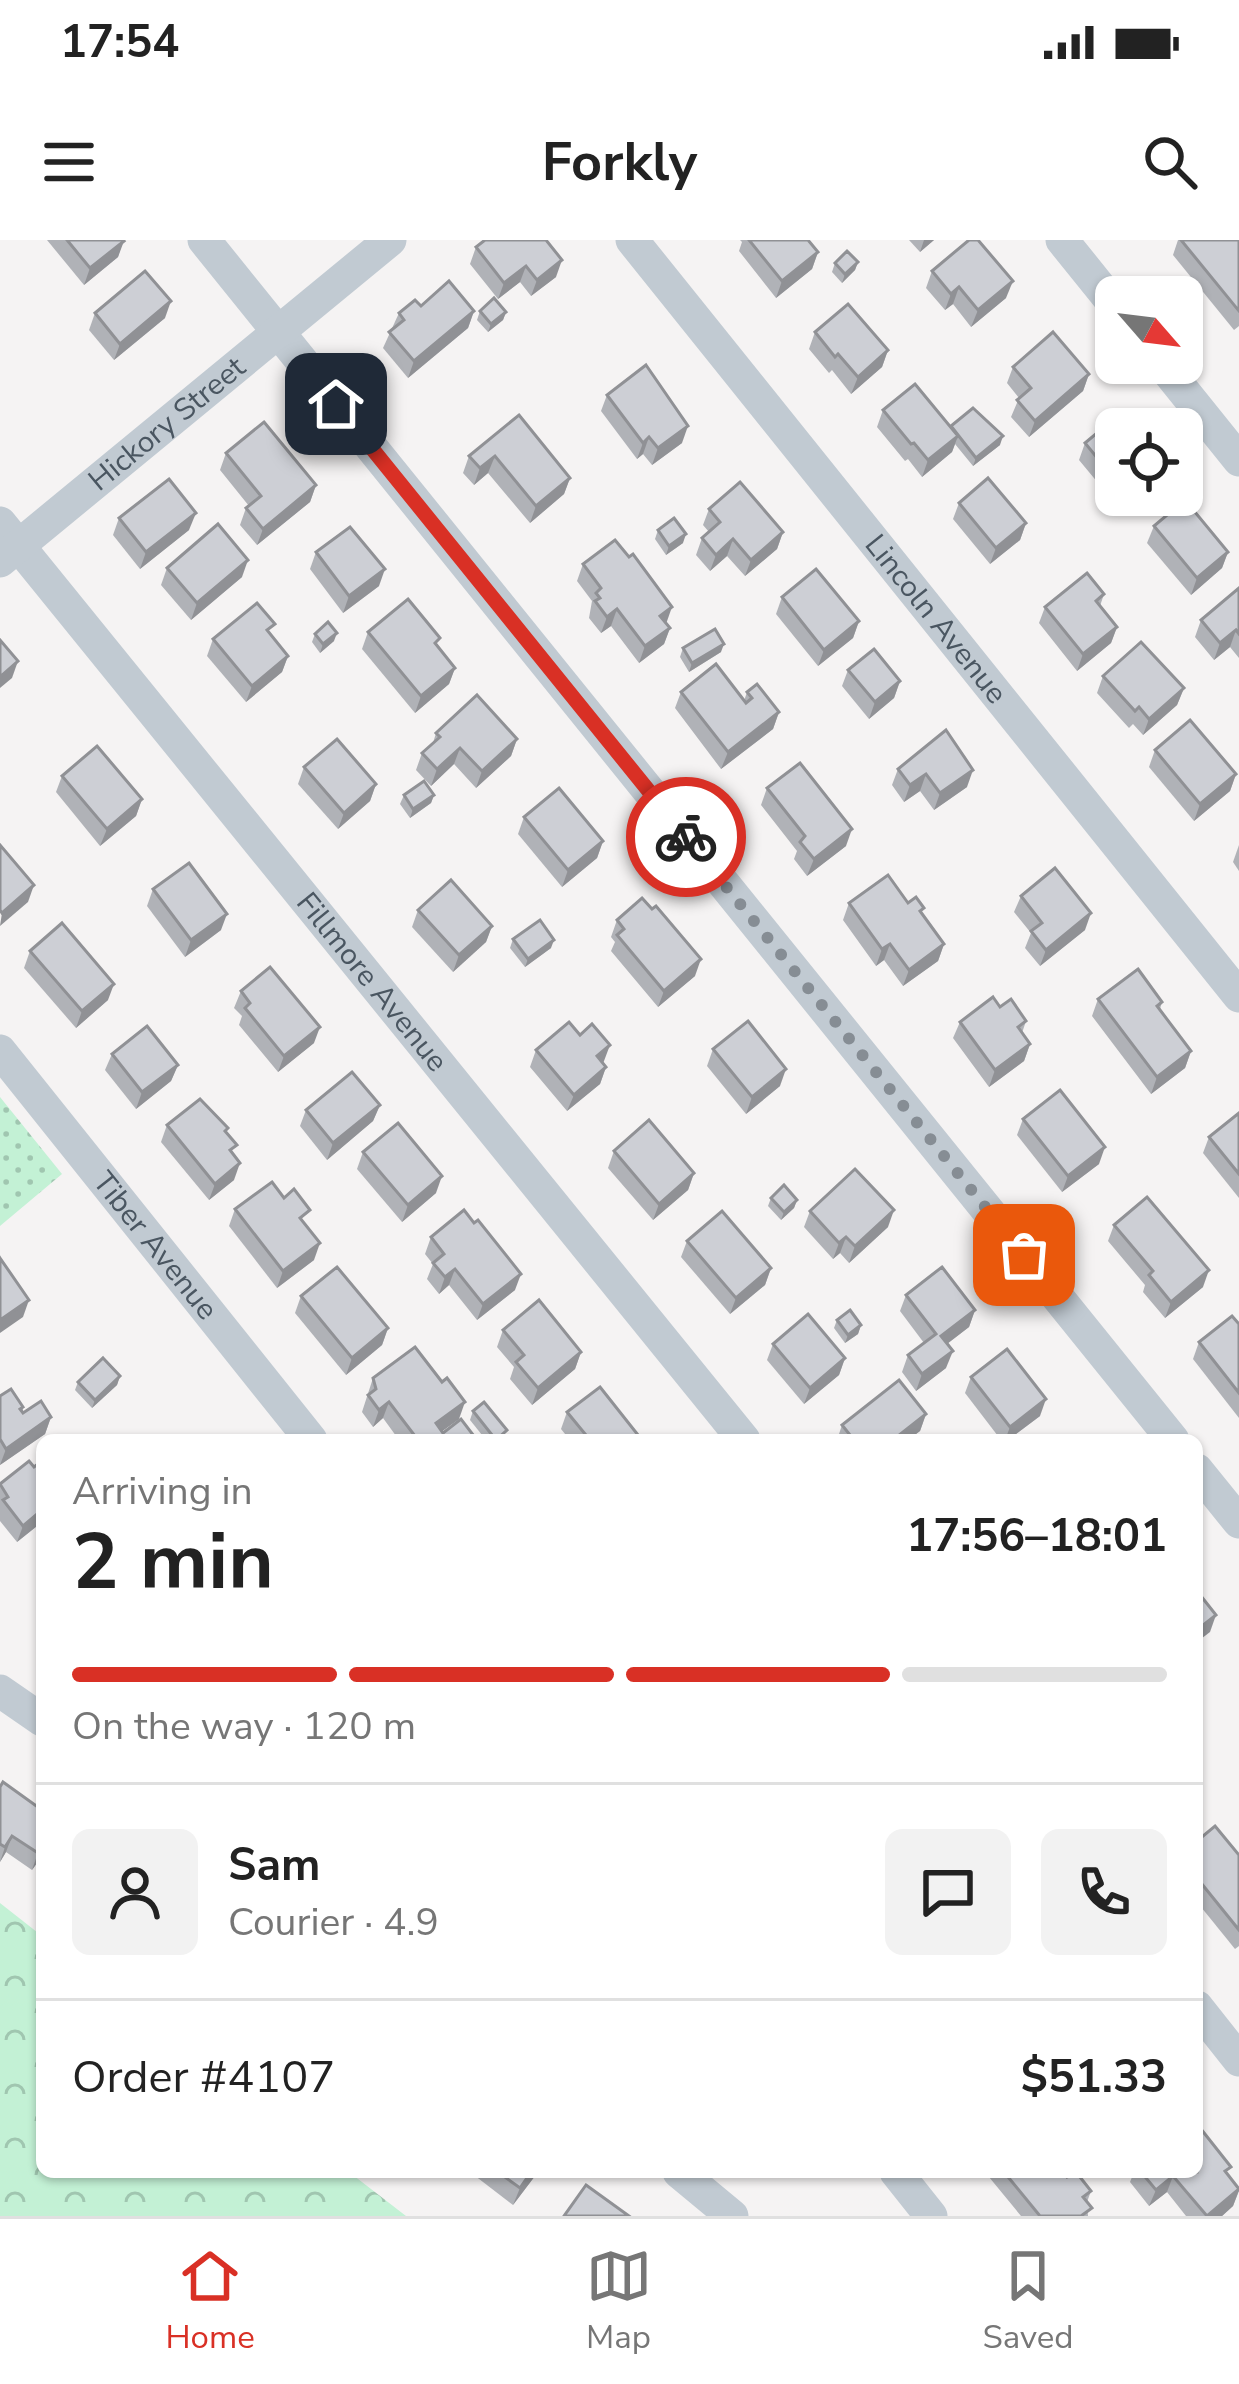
<!DOCTYPE html>
<html lang="en">
<head>
<meta charset="utf-8">
<style>
	body { margin:0; font-family:"Nunito Sans",sans-serif; background:#f2f2f2; color:#222; height:100vh; display:flex; flex-direction:column; font-size:45px; white-space:nowrap }
	* { box-sizing:border-box; margin:0 }
	p { font-size:39px; color:#767676 }
	.icon { flex:none; width:66px; height:66px; fill:none; stroke:currentColor; stroke-width:2; stroke-linecap:round; stroke-linejoin:round }
	.map { position:relative; flex:1; overflow:hidden }
	.sheet { position:absolute; left:36px; top:1194px; width:1167px; height:744px; display:flex; flex-direction:column; background:#fff; border-radius:18px; box-shadow:0 3px 9px #0004 }
	.sheet>* { flex:none }
	.needle { width:78px; rotate:118deg }
	.controls { position:absolute; left:1095px; top:36px; display:grid; gap:24px }
	.controls a { display:grid; place-items:center; width:108px; height:108px; border-radius:18px; background:#fff; box-shadow:0 3px 9px #0004; font-size:60px }
	.pin { position:absolute; display:grid; place-items:center; width:102px; height:102px; color:#fff; margin:-51px; border-radius:24px; box-shadow:0 6px 18px #0006 }
	.courier { position:absolute; display:grid; place-items:center; width:120px; height:120px; margin:-60px; border:9px solid #d93025; border-radius:50%; background:#fff; color:#222; box-shadow:0 3px 15px #0007 }
	.overview em { font-style:normal; font-weight:700 }
	.overview div { display:flex; flex-direction:column-reverse }
	.overview { display:flex; align-items:center; justify-content:space-between; height:204px; padding:0 36px }
	h1 { font-size:78px; font-weight:700; line-height:90px }
	.bar { display:grid; grid-template-columns:repeat(4,1fr); gap:18px 12px; align-content:center; height:144px; padding:0 36px }
	.bar i { height:15px; border-radius:9px; background:#e0e0e0 }
	.bar .current { background:#d93025 }
	.bar p { grid-column:span 4 }
	.line { display:flex; align-items:center; gap:30px; padding:0 36px; border-top:3px solid #e0e0e0 }
	.line div { flex:1 }
	.round { display:grid; place-items:center; flex:none; width:126px; height:126px; border-radius:18px; background:#f2f2f2 }
	.status { display:flex; justify-content:space-between; align-items:center; height:84px; padding:0 60px; background:#fff; direction:ltr }
	.status svg { height:33px; fill:currentColor }
	header { display:flex; justify-content:space-between; align-items:center; height:156px; padding:0 36px; background:#fff; font-size:54px; font-weight:700 }
	.menu { display:flex; justify-content:space-around; align-items:center; height:168px; border-top:3px solid #e0e0e0; background:#fff; font-size:33px; color:#767676 }
	.menu a { display:grid; justify-items:center; gap:6px }
	.menu .current { color:#d93025 }
	.map>svg:first-child { display:block }
	.forest { fill:url(#forest-crowns) }
	.park { fill:url(#park-dots) }
	.lines { fill:none; stroke-linecap:round; stroke-linejoin:round }
	.street { stroke:#c1cad2; stroke-width:33 }
	.wall { fill:#b0b2b7 }
	.shaded-wall { fill:#909195 }
	.building { fill:#cdcfd5; stroke:#909195; stroke-width:3 }
	.done { stroke:#868d94; stroke-width:12; stroke-dasharray:0 21.6 }
	.route { stroke:#d93025; stroke-width:15 }
	.labels { text-anchor:middle; dominant-baseline:central; stroke-width:12; stroke-linejoin:round; paint-order:stroke }
	.street-label { font-size:30px; fill:#4a5661; stroke:#fff }
</style>
</head>
<body>
<div class="status"><b>17:54</b><svg viewBox="0 0 49 12"><path d="M0 12V9h3v3zM5 12V6h3v6zM10 12V3h3v9zM15 12V0h3v12zM26 1h20v11H26zM47 4h2v5h-2z"/></svg></div>
<header><svg class="icon" aria-label="menu" viewBox="0 0 24 24"><path d="M4 6h16M4 12h16M4 18h16"/></svg>Forkly<svg class="icon" aria-label="search" viewBox="0 0 24 24"><circle cx="10" cy="10" r="6"/><path d="M15 15l6 6"/></svg></header>
<div class="map">
<svg width="1239" height="1976" viewBox="0 0 1239 1976">
	<defs>
		<pattern id="forest-crowns" width="20" height="18" patternUnits="userSpaceOnUse" patternTransform="scale(3)"><rect width="20" height="18" fill="#c3f1d5"/><path d="M2 6a3 3 0 1 1 6 0M12 15a3 3 0 1 1 6 0" fill="none" stroke="#a0c6b0"/></pattern>
		<pattern id="park-dots" width="8" height="8" patternUnits="userSpaceOnUse" patternTransform="scale(3)"><rect width="8" height="8" fill="#c3f1d5"/><path d="M2 2h.1M6 6h.1" fill="none" stroke="#a0c6b0" stroke-width="1.8" stroke-linecap="round"/></pattern>
	</defs>
	<rect width="100%" height="100%" fill="#f5f3f3"/>
	<path class="forest" d="M0,1663L42,1696V1932H349L406,1976H0Z"/>
	<path class="park" d="M0,857L62,934L0,986Z"/>
	<g class="lines">
		<g class="street">
			<path d="M204,0L1173,1200"/>
			<path id="s1" d="M632,0L1239,756"/>
			<path d="M1062,0L1116,67"/>
			<path d="M1161,123L1239,220"/>
			<path id="s2" d="M0,283L744,1200"/>
			<path id="s3" d="M0,321L390,0"/>
			<path id="s4" d="M0,811L311,1200"/>
			<path d="M1197,1230L1239,1282"/>
			<path d="M0,1451L42,1480"/>
			<path d="M1197,1767L1239,1820"/>
			<path d="M679,1932L732,1976"/>
			<path d="M896,1932L931,1976"/>
		</g>
	</g>
	<g class="wall">
		<path d="M47,0H123L118,17L84,45Z"/>
		<path d="M740,0H808L818,12L812,29L776,58L739,11L742,2Z"/>
		<path d="M909,0H934L920,12Z"/>
		<path d="M1178,0H1239V86L1234,90L1173,15Z"/>
		<path d="M476,7L556,37L531,56L520,42L498,59L470,24Z"/>
		<path d="M858,22L855,30L842,43L832,32L835,23Z"/>
		<path d="M932,31L1006,58L971,87L953,64L945,70L926,48Z"/>
		<path d="M421,66L474,71L468,88L408,138L383,108L399,73Z"/>
		<path d="M480,71L506,72L503,80L488,92L477,80Z"/>
		<path d="M95,73L165,78L114,120L89,90Z"/>
		<path d="M815,92L888,110L882,127L851,154L832,130L829,133L809,109Z"/>
		<path d="M1013,127L1089,134L1083,151L1029,197L1011,177L1019,158L1007,143Z"/>
		<path d="M607,155L682,203L652,225L643,214L637,219L601,171Z"/>
		<path d="M883,170L950,187L1000,205L973,226L955,204L952,212L922,237L908,219L905,221L877,187Z"/>
		<path d="M519,175L570,238L564,254L530,283L488,233L474,245L463,233L469,216Z"/>
		<path d="M1116,189V255H1132L1118,267L1079,220L1085,203Z"/>
		<path d="M226,213L316,245L310,262L257,305L240,285L246,268L249,266L220,230Z"/>
		<path d="M959,263L1026,283L1020,300L990,324L953,279Z"/>
		<path d="M709,269L783,292L777,309L745,336L727,316L710,331L696,315L702,298L709,292L703,285Z"/>
		<path d="M119,278L189,290L140,329L113,295Z"/>
		<path d="M1154,286L1228,312L1222,328L1191,355L1147,303Z"/>
		<path d="M658,290L683,303L666,315L655,299Z"/>
		<path d="M316,312L379,346L343,373L310,329Z"/>
		<path d="M583,324L666,383L670,388L664,404L639,423L611,386L601,393L589,378L592,361L577,341Z"/>
		<path d="M167,328L242,337L191,380L161,345Z"/>
		<path d="M1239,348V418L1230,407L1214,420L1195,397L1201,380Z"/>
		<path d="M1104,354L1100,366L1117,387L1111,403L1077,431L1039,383L1045,367Z"/>
		<path d="M782,357L859,381L853,398L818,426L776,374Z"/>
		<path d="M368,392L437,406L455,428L449,444L415,473L362,409Z"/>
		<path d="M315,394L334,401L320,413L312,402Z"/>
		<path d="M271,395L288,416L282,432L246,462L207,416L213,399Z"/>
		<path d="M683,408L721,412L689,432L680,417Z"/>
		<path d="M848,430L900,441L894,458L869,479L842,446Z"/>
		<path d="M1103,436L1184,448L1177,465L1143,495L1133,484L1129,488L1097,453Z"/>
		<path d="M681,452L744,461L747,452L779,472L773,489L721,529L675,468Z"/>
		<path d="M946,490L967,547L934,570L920,551L904,562L892,545L898,529Z"/>
		<path d="M436,493L517,499L511,516L476,548L454,524L431,546L416,530L422,513L433,503Z"/>
		<path d="M1155,510L1236,534L1230,551L1194,581L1149,527Z"/>
		<path d="M304,527L376,544L370,561L338,589L298,544Z"/>
		<path d="M62,536L142,559L136,576L100,606L56,552Z"/>
		<path d="M767,548L846,606L807,636L794,619L797,611L761,565Z"/>
		<path d="M404,555H434L431,563L410,578L400,564Z"/>
		<path d="M524,577L603,601L597,618L562,647L518,594Z"/>
		<path d="M1239,605V631L1233,622Z"/>
		<path d="M153,649L221,690L185,717L147,666Z"/>
		<path d="M1021,656L1085,690L1040,726L1025,708L1031,693L1014,672Z"/>
		<path d="M849,663H908L922,674L944,704L938,721L903,746L884,720L876,726L843,680Z"/>
		<path d="M418,670L492,686L486,702L453,732L412,687Z"/>
		<path d="M617,680L695,736L658,767L611,711L615,702L611,697Z"/>
		<path d="M513,699L551,708L525,727L510,708Z"/>
		<path d="M30,711L108,760L76,788L24,728Z"/>
		<path d="M241,751L314,803L278,832L239,785L242,776L234,768Z"/>
		<path d="M1098,759L1162,762L1160,769L1191,811L1185,828L1151,854L1092,776Z"/>
		<path d="M1000,767L1026,781L1022,793L1030,804L1024,821L989,847L953,798L960,782Z"/>
		<path d="M713,809L780,846L746,874L707,826Z"/>
		<path d="M536,810L604,821L603,823L606,827L600,844L567,871L530,827Z"/>
		<path d="M112,814L178,825L171,841L136,869L105,830Z"/>
		<path d="M380,865L373,881L327,920L300,886L306,870Z"/>
		<path d="M1239,873V958L1203,913L1209,897Z"/>
		<path d="M1023,879L1099,924L1062,952L1017,895Z"/>
		<path d="M167,885L227,892L233,914L234,940L209,960L161,902Z"/>
		<path d="M614,911L694,933L688,950L653,980L608,928Z"/>
		<path d="M363,912L436,953L402,982L357,929Z"/>
		<path d="M771,958L797,960L794,968L781,980L768,966Z"/>
		<path d="M235,969L305,985L314,1020L277,1048L229,986Z"/>
		<path d="M810,971L888,987L849,1023L840,1013L833,1019L804,987Z"/>
		<path d="M1114,985L1203,1047L1165,1078L1143,1052L1145,1045L1108,1001Z"/>
		<path d="M431,997L515,1050L477,1080L449,1045L439,1054L427,1039L433,1024L425,1014Z"/>
		<path d="M687,1001L771,1028L765,1045L730,1074L681,1017Z"/>
		<path d="M906,1055L975,1070L969,1087L947,1104L946,1128L916,1151L902,1132L908,1115L924,1103L900,1071Z"/>
		<path d="M301,1056L388,1088L382,1105L346,1135L295,1073Z"/>
		<path d="M837,1080L861,1085L858,1094L845,1103L834,1088Z"/>
		<path d="M1239,1084V1178L1193,1119L1199,1102Z"/>
		<path d="M503,1090L581,1112L575,1129L532,1165L510,1139L514,1127L497,1107Z"/>
		<path d="M773,1104L845,1118L839,1135L804,1164L767,1120Z"/>
		<path d="M120,1136L117,1145L92,1168L75,1150L78,1142Z"/>
		<path d="M971,1137L1040,1176L1008,1200H1001L965,1153Z"/>
		<path d="M373,1138L459,1179L442,1191L477,1200H399L383,1178L373,1187L362,1172Z"/>
		<path d="M0,1156L23,1167V1173L51,1177L45,1194L0,1225Z"/>
		<path d="M473,1171L504,1199L486,1200L470,1180Z"/>
		<path d="M567,1172L642,1200H570L561,1189Z"/>
		<path d="M926,1174L920,1191L908,1200H837L842,1185Z"/>
		<path d="M42,1221V1282L17,1302L0,1281V1244Z"/>
		<path d="M0,1547L42,1570V1616L32,1630L6,1612L0,1622Z"/>
		<path d="M1197,1601L1239,1615V1706L1235,1709L1197,1662Z"/>
		<path d="M470,1932H538L513,1965Z"/>
		<path d="M990,1932H1063L1067,1937L1091,1951L1087,1962L1088,1976H1021L989,1937Z"/>
		<path d="M1134,1932H1197L1228,1935L1239,1951L1233,1966L1222,1976H1186L1167,1952L1149,1966L1130,1942Z"/>
	</g>
	<g class="shaded-wall">
		<path d="M924,0H934L920,12Z"/>
		<path d="M124,1L118,17L84,45L90,28Z"/>
		<path d="M818,12L812,29L776,58L782,41Z"/>
		<path d="M562,20L556,37L531,56L537,40Z"/>
		<path d="M858,22L855,30L842,43L845,34Z"/>
		<path d="M526,26L520,42L498,59L504,43Z"/>
		<path d="M1013,41L1006,58L971,87L978,70Z"/>
		<path d="M959,47L953,64L945,70L951,54Z"/>
		<path d="M171,61L165,78L114,120L120,104Z"/>
		<path d="M474,71L468,88L408,138L414,121Z"/>
		<path d="M506,72L503,80L488,92L491,84Z"/>
		<path d="M888,110L882,127L851,154L858,137Z"/>
		<path d="M1089,134L1083,151L1029,197L1035,181Z"/>
		<path d="M688,186L682,203L652,225L658,208Z"/>
		<path d="M958,196L952,212L922,237L928,220Z"/>
		<path d="M1003,196L1000,205L973,226L976,218Z"/>
		<path d="M649,197L643,214L637,219L643,203Z"/>
		<path d="M495,216L488,233L474,245L480,228Z"/>
		<path d="M570,238L564,254L530,283L536,266Z"/>
		<path d="M316,245L310,262L257,305L263,289Z"/>
		<path d="M1122,255H1132L1118,267Z"/>
		<path d="M196,273L189,290L140,329L146,312Z"/>
		<path d="M1026,283L1020,300L990,324L996,308Z"/>
		<path d="M783,292L777,309L745,336L751,320Z"/>
		<path d="M686,294L683,303L666,315L669,306Z"/>
		<path d="M733,299L727,316L710,331L716,315Z"/>
		<path d="M1228,312L1222,328L1191,355L1197,338Z"/>
		<path d="M248,320L242,337L191,380L197,363Z"/>
		<path d="M385,329L379,346L343,373L349,356Z"/>
		<path d="M672,367L666,384L660,376Z"/>
		<path d="M617,369L611,386L601,393L607,377Z"/>
		<path d="M859,381L853,398L818,426L824,410Z"/>
		<path d="M1117,387L1111,403L1077,431L1083,414Z"/>
		<path d="M670,388L664,404L639,423L645,406Z"/>
		<path d="M1236,390L1230,407L1214,420L1220,403Z"/>
		<path d="M337,393L334,401L320,413L323,404Z"/>
		<path d="M724,404L721,412L689,432L692,423Z"/>
		<path d="M288,416L282,432L246,462L252,446Z"/>
		<path d="M18,421L12,438L0,448V437Z"/>
		<path d="M455,428L449,444L415,473L421,456Z"/>
		<path d="M900,441L894,458L869,479L875,462Z"/>
		<path d="M1184,448L1177,465L1143,495L1149,479Z"/>
		<path d="M779,472L773,489L721,529L728,512Z"/>
		<path d="M517,499L511,516L476,548L482,531Z"/>
		<path d="M460,508L454,524L431,546L437,529Z"/>
		<path d="M973,530L967,547L934,570L940,553Z"/>
		<path d="M926,534L920,551L904,562L910,545Z"/>
		<path d="M1236,534L1230,551L1194,581L1200,564Z"/>
		<path d="M376,544L370,561L338,589L344,573Z"/>
		<path d="M434,555L431,563L410,578L413,569Z"/>
		<path d="M142,559L136,576L100,606L107,589Z"/>
		<path d="M852,589L846,606L807,636L814,619Z"/>
		<path d="M603,601L597,618L562,647L568,630Z"/>
		<path d="M34,645L28,662L0,686L2,673Z"/>
		<path d="M1091,673L1085,690L1040,726L1046,710Z"/>
		<path d="M227,674L221,690L185,717L191,700Z"/>
		<path d="M492,686L486,702L453,732L459,715Z"/>
		<path d="M554,700L551,708L525,727L528,719Z"/>
		<path d="M890,704L884,720L876,726L882,709Z"/>
		<path d="M944,704L938,721L903,746L909,730Z"/>
		<path d="M701,719L695,736L658,767L664,751Z"/>
		<path d="M114,744L108,760L76,788L82,771Z"/>
		<path d="M320,787L314,803L278,832L284,816Z"/>
		<path d="M1030,804L1024,821L989,847L995,830Z"/>
		<path d="M610,805L604,821L591,833L597,816Z"/>
		<path d="M1191,811L1185,828L1151,854L1157,837Z"/>
		<path d="M178,825L171,841L136,869L142,852Z"/>
		<path d="M606,827L600,844L567,871L574,855Z"/>
		<path d="M786,829L780,846L746,874L752,857Z"/>
		<path d="M380,865L373,881L327,920L333,903Z"/>
		<path d="M1105,907L1099,924L1062,952L1068,936Z"/>
		<path d="M240,923L234,940L209,960L215,944Z"/>
		<path d="M694,933L688,950L653,980L659,964Z"/>
		<path d="M442,936L436,953L402,982L408,965Z"/>
		<path d="M797,960L794,968L781,980L784,972Z"/>
		<path d="M894,970L888,987L849,1023L855,1006Z"/>
		<path d="M846,997L840,1013L833,1019L839,1003Z"/>
		<path d="M320,1003L314,1020L277,1048L283,1031Z"/>
		<path d="M771,1028L765,1045L730,1074L736,1058Z"/>
		<path d="M455,1029L449,1045L439,1054L445,1037Z"/>
		<path d="M1209,1030L1203,1047L1165,1078L1171,1062Z"/>
		<path d="M521,1034L515,1050L477,1080L483,1064Z"/>
		<path d="M29,1060L23,1077L0,1093V1080Z"/>
		<path d="M975,1070L969,1087L935,1113L941,1096Z"/>
		<path d="M861,1085L858,1094L845,1103L848,1095Z"/>
		<path d="M388,1088L382,1105L346,1135L352,1118Z"/>
		<path d="M953,1111L946,1128L916,1151L922,1134Z"/>
		<path d="M581,1112L575,1129L532,1165L538,1148Z"/>
		<path d="M845,1118L839,1135L804,1164L810,1148Z"/>
		<path d="M120,1136L117,1145L92,1168L95,1160Z"/>
		<path d="M1046,1159L1040,1176L1008,1200H1005L1010,1187Z"/>
		<path d="M389,1162L383,1178L373,1187L379,1170Z"/>
		<path d="M465,1162L459,1179L430,1200L436,1183Z"/>
		<path d="M926,1174L920,1191L908,1200H893Z"/>
		<path d="M51,1177L45,1194L0,1225L6,1209Z"/>
		<path d="M42,1270V1282L17,1302L23,1286Z"/>
		<path d="M1216,1375L1210,1392L1197,1402V1390Z"/>
		<path d="M12,1596L6,1612L0,1622L5,1607Z"/>
		<path d="M42,1608V1616L32,1630L38,1613Z"/>
		<path d="M531,1932H538L513,1965L520,1948Z"/>
		<path d="M1173,1936L1167,1952L1149,1966L1156,1950Z"/>
		<path d="M1239,1950L1233,1966L1222,1976H1207Z"/>
	</g>
	<g class="building">
		<path d="M67,0H123L124,1L90,28Z"/>
		<path d="M485,0H546L562,20L537,40L526,26L504,43L476,7Z"/>
		<path d="M749,0H808L818,12L782,41Z"/>
		<path d="M969,0H978L1013,41L978,70L959,47L951,54L932,31Z"/>
		<path d="M1181,0H1239V71Z"/>
		<path d="M847,11L858,22L845,34L835,23Z"/>
		<path d="M145,31L171,61L120,104L95,73Z"/>
		<path d="M449,41L474,71L414,121L389,92L404,80L399,73L415,60L421,66Z"/>
		<path d="M494,58L506,72L491,84L480,71Z"/>
		<path d="M848,64L888,110L858,137L838,114L835,117L815,92Z"/>
		<path d="M1053,92L1089,134L1035,181L1017,160L1031,148L1013,127Z"/>
		<path d="M646,125L688,186L658,208L649,197L643,203L607,155Z"/>
		<path d="M915,144L958,196L928,220L914,203L911,204L883,170Z"/>
		<path d="M973,168L1003,196L976,218L951,186Z"/>
		<path d="M519,175L570,238L536,266L495,216L480,228L469,216Z"/>
		<path d="M1116,177L1126,189H1116V241L1085,203Z"/>
		<path d="M264,182L316,245L263,289L246,268L261,256L226,213Z"/>
		<path d="M988,238L1026,283L996,308L959,263Z"/>
		<path d="M169,239L196,273L146,312L119,278Z"/>
		<path d="M740,242L783,292L751,320L733,299L716,315L702,298L720,282L709,269Z"/>
		<path d="M1185,260L1228,312L1197,338L1154,286Z"/>
		<path d="M674,278L686,294L669,306L658,290Z"/>
		<path d="M218,284L248,320L197,363L167,328Z"/>
		<path d="M350,287L385,329L349,356L316,312Z"/>
		<path d="M615,300L629,317L633,314L672,367L660,376L670,388L645,406L617,369L607,377L595,361L600,358L596,353L601,348L583,324Z"/>
		<path d="M816,329L859,381L824,410L782,357Z"/>
		<path d="M1087,333L1104,354L1096,361L1117,387L1083,414L1045,367Z"/>
		<path d="M1239,348V394L1236,390L1220,403L1201,380Z"/>
		<path d="M408,359L440,398L435,403L455,428L421,456L368,392Z"/>
		<path d="M257,363L275,384L267,390L288,416L252,446L213,399Z"/>
		<path d="M328,382L337,393L323,404L315,394Z"/>
		<path d="M715,389L724,404L692,423L683,408Z"/>
		<path d="M0,400L18,421L0,437Z"/>
		<path d="M1141,402L1184,448L1149,479L1139,467L1135,471L1103,436Z"/>
		<path d="M874,409L900,441L875,462L848,430Z"/>
		<path d="M716,424L746,463L752,458L747,452L757,444L779,472L728,512L681,452Z"/>
		<path d="M477,455L517,499L482,531L460,508L437,529L422,513L440,497L436,493Z"/>
		<path d="M1190,480L1236,534L1200,564L1155,510Z"/>
		<path d="M946,490L973,530L940,553L926,534L910,545L898,529Z"/>
		<path d="M337,499L376,544L344,573L304,527Z"/>
		<path d="M97,506L142,559L107,589L62,536Z"/>
		<path d="M800,523L852,589L814,619L800,602L805,596L767,548Z"/>
		<path d="M424,541L434,555L413,569L404,555Z"/>
		<path d="M559,548L603,601L568,630L524,577Z"/>
		<path d="M0,605L34,645L2,673L0,670Z"/>
		<path d="M189,623L227,674L191,700L153,649Z"/>
		<path d="M1055,628L1091,673L1046,710L1031,691L1042,683L1021,656Z"/>
		<path d="M888,635L908,663L916,657L924,668L920,671L944,704L909,730L890,704L882,709L849,663Z"/>
		<path d="M451,640L492,686L459,715L418,670Z"/>
		<path d="M642,658L652,669L656,666L701,719L664,751L617,695L624,689L617,680Z"/>
		<path d="M540,680L554,700L528,719L513,699Z"/>
		<path d="M62,683L114,744L82,771L30,711Z"/>
		<path d="M270,727L320,787L284,816L245,768L250,763L241,751Z"/>
		<path d="M1138,729L1162,762L1157,766L1191,811L1157,837L1098,759Z"/>
		<path d="M993,757L1000,767L1011,759L1026,781L1018,787L1030,804L995,830L960,782Z"/>
		<path d="M748,781L786,829L752,857L713,809Z"/>
		<path d="M569,782L580,795L592,784L610,805L597,816L606,827L574,855L536,810Z"/>
		<path d="M147,786L178,825L142,852L112,814Z"/>
		<path d="M352,832L380,865L333,903L306,870Z"/>
		<path d="M1060,850L1105,907L1068,936L1023,879Z"/>
		<path d="M200,859L228,888L225,891L237,905L230,910L240,923L215,944L167,885Z"/>
		<path d="M1239,873V934L1209,897Z"/>
		<path d="M649,880L694,933L659,964L614,911Z"/>
		<path d="M398,883L442,936L408,965L363,912Z"/>
		<path d="M855,929L894,970L855,1006L846,997L839,1003L810,971Z"/>
		<path d="M272,942L284,958L294,949L310,970L300,978L320,1003L283,1031L235,969Z"/>
		<path d="M784,945L797,960L784,972L771,958Z"/>
		<path d="M1147,957L1209,1030L1171,1062L1149,1035L1153,1031L1114,985Z"/>
		<path d="M464,970L474,983L478,980L521,1034L483,1064L455,1029L445,1037L433,1023L444,1014L431,997Z"/>
		<path d="M722,971L771,1028L736,1058L687,1001Z"/>
		<path d="M0,1018L29,1060L0,1080Z"/>
		<path d="M337,1027L388,1088L352,1118L301,1056Z"/>
		<path d="M942,1027L975,1070L941,1096L953,1111L922,1134L908,1115L936,1094L906,1055Z"/>
		<path d="M539,1060L581,1112L538,1148L516,1122L524,1115L503,1090Z"/>
		<path d="M850,1070L861,1085L848,1095L837,1080Z"/>
		<path d="M808,1074L845,1118L810,1148L773,1104Z"/>
		<path d="M1232,1076L1239,1084V1153L1199,1102Z"/>
		<path d="M415,1107L442,1142L447,1138L465,1162L436,1183L443,1193L461,1179L477,1200H418L389,1162L379,1170L368,1155L376,1149L373,1138Z"/>
		<path d="M1007,1109L1046,1159L1010,1187L971,1137Z"/>
		<path d="M103,1118L120,1136L95,1160L78,1142Z"/>
		<path d="M899,1140L926,1174L893,1200H854L842,1185Z"/>
		<path d="M600,1147L642,1200H590L567,1172Z"/>
		<path d="M11,1149L23,1167L20,1169L23,1173L41,1161L51,1177L6,1209L0,1199V1156Z"/>
		<path d="M484,1162L507,1190L496,1200L473,1171Z"/>
		<path d="M29,1221L34,1227L42,1221V1270L23,1286L3,1260L8,1257L0,1244Z"/>
		<path d="M1197,1351L1216,1375L1197,1390Z"/>
		<path d="M3,1542L42,1570V1608L38,1613L12,1596L5,1607L0,1604V1547Z"/>
		<path d="M1215,1586L1239,1615V1690L1197,1638V1601Z"/>
		<path d="M1197,1884L1231,1927L1225,1931L1239,1949L1207,1976L1173,1936L1156,1950L1141,1932H1197Z"/>
		<path d="M498,1932H531L520,1948Z"/>
		<path d="M1004,1932H1063L1067,1937L1076,1932L1091,1951L1083,1957L1092,1968L1081,1976H1040Z"/>
		<path d="M586,1945L629,1976H564Z"/>
	</g>
	<g class="lines">
		<path class="done" d="M686,597L1024,1015"/>
		<path class="route" d="M336,164L686,597"/>
	</g>
	<g class="labels">
		<g class="street-label">
			<text stroke="none"><textPath href="#s3" startOffset="216">Hickory Street</textPath></text>
			<text stroke="none"><textPath href="#s1" startOffset="486">Lincoln Avenue</textPath></text>
			<text stroke="none"><textPath href="#s2" startOffset="591">Fillmore Avenue</textPath></text>
			<text stroke="none"><textPath href="#s4" startOffset="249">Tiber Avenue</textPath></text>
		</g>
	</g>
</svg>
<div class="controls">
<a><svg class="needle" viewBox="-14 -14 28 28"><path d="M0-13l5 13h-10z" fill="#e53935"/><path d="M0 13l5-13h-10z" fill="#767676"/></svg></a>
<a><svg class="icon" aria-label="locate" viewBox="0 0 24 24"><circle cx="12" cy="12" r="6"/><path d="M12 2v4M12 18v4M2 12h4M18 12h4"/></svg></a>
</div>
<div class="pin" style="left:1024px;top:1015px;background:#ea580c"><svg class="icon" aria-label="bag" viewBox="0 0 24 24"><path d="M5 8h14l-1 12H6zM9 8a3 3 0 0 1 6 0"/></svg></div>
<div class="pin" style="left:336px;top:164px;background:#1f2937"><svg class="icon" aria-label="home" viewBox="0 0 24 24"><path d="M3 11l9-7 9 7M6 9v11h12V9"/></svg></div>
<div class="courier" style="left:686px;top:597px"><svg class="icon" aria-label="bike" viewBox="0 0 24 24"><circle cx="6" cy="16" r="4"/><circle cx="18" cy="16" r="4"/><path d="M6 16l4-8h5l3 8M10 8l3 8H6M13 5h3"/></svg></div>
<section class="sheet">
<div class="overview"><div><h1>2 min</h1><p>Arriving in</p></div><em>17:56–18:01</em></div>
<div class="bar"><i class="current"></i><i class="current"></i><i class="current"></i><i></i><p>On the way · 120 m</p></div>
<div class="line" style="height:216px"><a class="round"><svg class="icon" aria-label="person" viewBox="0 0 24 24"><circle cx="12" cy="8" r="4"/><path d="M4 21q1-7 8-7t8 7"/></svg></a><div><b>Sam</b><p>Courier · 4.9</p></div><a class="round"><svg class="icon" aria-label="chat" viewBox="0 0 24 24"><path d="M4 5h16v11H9l-5 4z"/></svg></a><a class="round"><svg class="icon" aria-label="phone" viewBox="0 0 24 24"><path d="M5 4h4l2 5-3 2q2 4 5 5l2-3 5 2v4C11 20 4 13 5 4z"/></svg></a></div>
<div class="line" style="height:156px"><div>Order #4107</div><b>$51.33</b></div>
</section>
</div>
<nav class="menu">
<a class="current"><svg class="icon" aria-label="home" viewBox="0 0 24 24"><path d="M3 11l9-7 9 7M6 9v11h12V9"/></svg>Home</a>
<a><svg class="icon" aria-label="map" viewBox="0 0 24 24"><path d="M3 6l6-2 6 2 6-2v14l-6 2-6-2-6 2zM9 4v14M15 6v14"/></svg>Map</a>
<a><svg class="icon" aria-label="saved" viewBox="0 0 24 24"><path d="M7 4h10v16l-5-4-5 4z"/></svg>Saved</a>
</nav>
</body>
</html>
